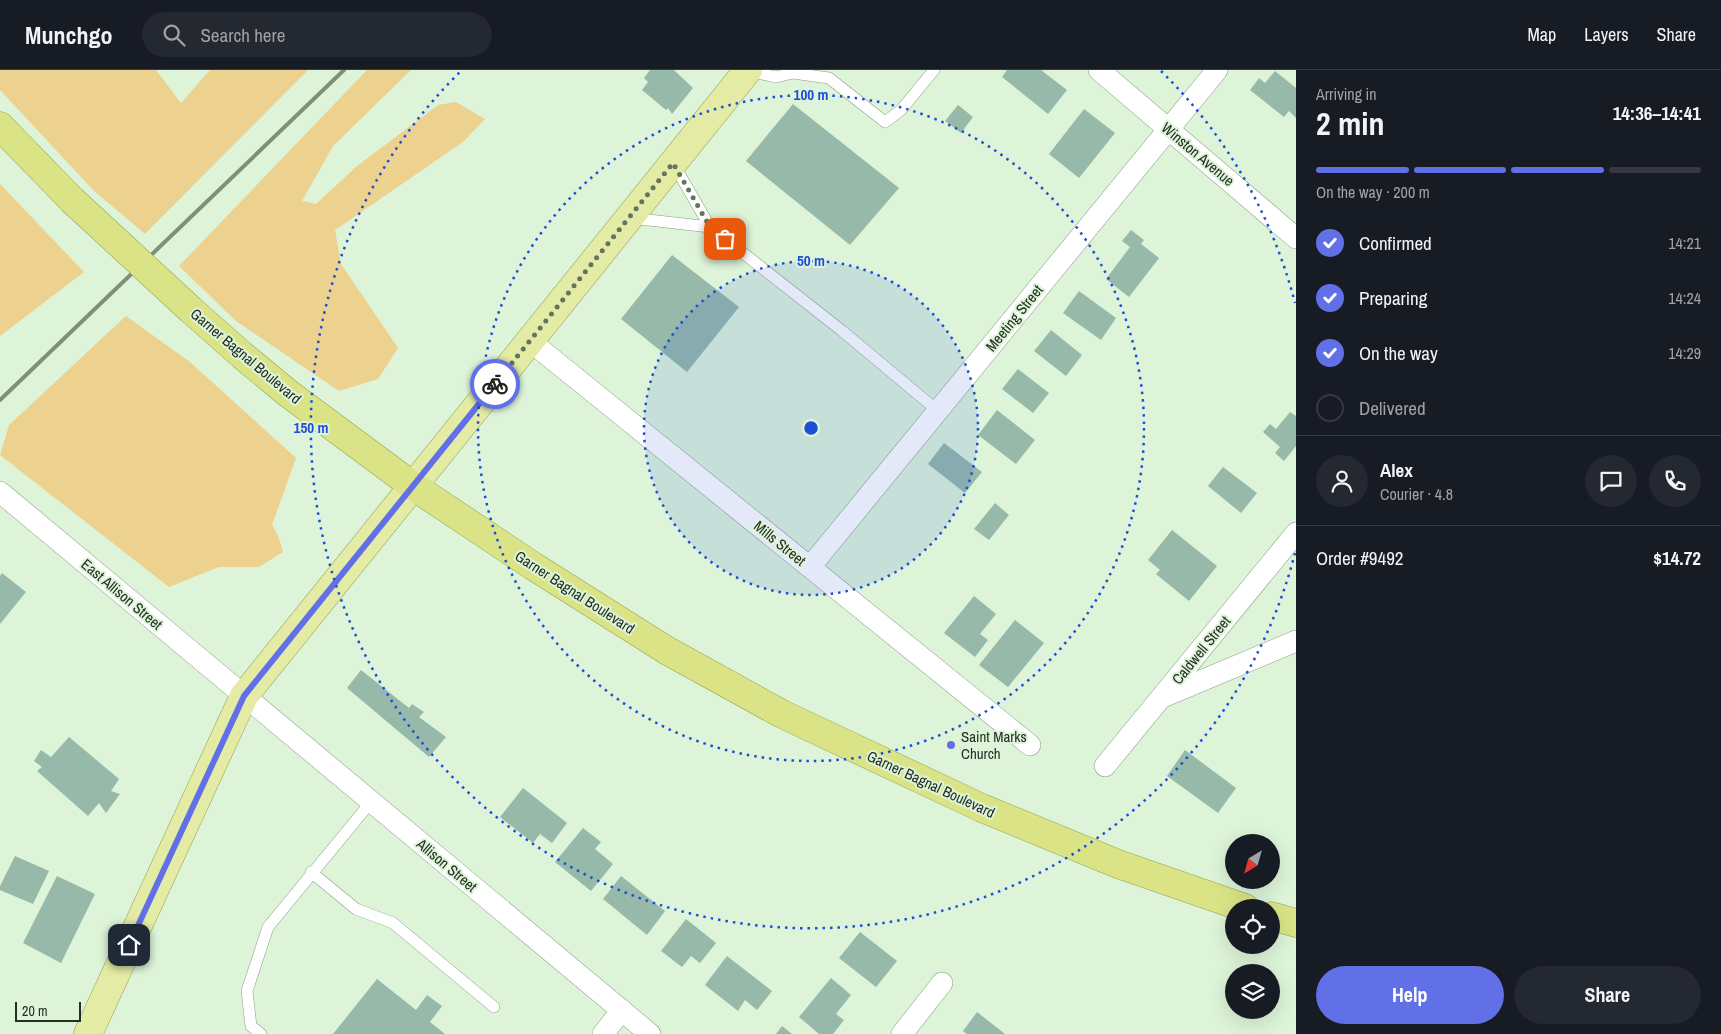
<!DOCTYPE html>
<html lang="en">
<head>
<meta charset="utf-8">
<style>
	body { margin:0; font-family:"Archivo Narrow",sans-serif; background:#242831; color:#f1f3f6; height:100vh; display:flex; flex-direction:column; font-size:19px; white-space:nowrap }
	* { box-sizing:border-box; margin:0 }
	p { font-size:16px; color:#9ea1a6 }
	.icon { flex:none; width:28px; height:28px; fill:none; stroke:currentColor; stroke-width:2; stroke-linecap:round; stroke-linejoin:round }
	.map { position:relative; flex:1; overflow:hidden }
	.drawer { display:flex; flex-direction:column; background:#171b24; width:425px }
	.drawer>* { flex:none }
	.needle { width:32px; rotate:217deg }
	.buttons { position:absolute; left:1225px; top:764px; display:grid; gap:10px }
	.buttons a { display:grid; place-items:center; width:55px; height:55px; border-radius:50%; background:#171b24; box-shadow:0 5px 20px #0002; font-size:25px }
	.scale { position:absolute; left:15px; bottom:12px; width:66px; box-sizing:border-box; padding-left:5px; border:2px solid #252e24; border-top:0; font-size:14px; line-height:18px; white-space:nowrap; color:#252e24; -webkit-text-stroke:4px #ddf4d9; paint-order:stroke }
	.pin { position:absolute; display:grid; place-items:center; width:42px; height:42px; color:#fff; margin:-21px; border-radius:10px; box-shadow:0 2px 8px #0006 }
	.courier { position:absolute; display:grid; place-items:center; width:50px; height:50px; margin:-25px; border:4px solid #6270e8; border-radius:50%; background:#fff; color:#222; box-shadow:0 1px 6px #0007 }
	.summary em { font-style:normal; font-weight:700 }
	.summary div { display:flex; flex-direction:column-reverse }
	.summary { display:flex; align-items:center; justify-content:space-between; height:85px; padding:0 20px }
	h1 { font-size:32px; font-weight:700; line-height:38px }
	.bar { display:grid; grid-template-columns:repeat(4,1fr); gap:8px 5px; align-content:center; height:60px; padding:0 20px }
	.bar i { height:6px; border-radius:4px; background:#363941 }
	.bar .current { background:#6270e8 }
	.bar p { grid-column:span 4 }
	.line { display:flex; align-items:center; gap:12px; padding:0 20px; border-top:1px solid #363941 }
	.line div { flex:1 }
	.round { display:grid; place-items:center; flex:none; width:52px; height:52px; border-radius:26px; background:#242831 }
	ol { padding:0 20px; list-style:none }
	li { display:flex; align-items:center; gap:15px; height:55px }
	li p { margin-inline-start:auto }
	li .icon { padding:5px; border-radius:50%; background:#6270e8; color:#fff; stroke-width:4 }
	li:last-child { color:#9ea1a6 }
	li i { width:28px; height:28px; border:2px solid #363941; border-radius:50% }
	.button { display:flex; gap:10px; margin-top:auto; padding:10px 20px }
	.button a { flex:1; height:58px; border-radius:30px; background:#6270e8; color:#fff; font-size:20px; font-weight:700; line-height:58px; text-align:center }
	.button a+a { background:#242831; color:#f1f3f6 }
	header { display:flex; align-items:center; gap:30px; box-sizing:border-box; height:70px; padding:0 25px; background:#171b24; border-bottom:1px solid #363941 }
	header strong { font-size:24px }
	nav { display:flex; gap:28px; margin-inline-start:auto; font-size:18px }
	.search { width:350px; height:45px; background:#242831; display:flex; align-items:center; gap:12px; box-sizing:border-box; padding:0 18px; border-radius:28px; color:#9ea1a6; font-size:19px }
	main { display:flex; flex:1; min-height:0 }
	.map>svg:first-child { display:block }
	.green { fill:#edd18e }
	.building { fill:#96b9aa }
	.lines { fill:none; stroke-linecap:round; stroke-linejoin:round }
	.service-casing { stroke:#899e86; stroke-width:12 }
	.minor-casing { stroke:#899e86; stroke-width:22 }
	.primary-casing { stroke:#94a050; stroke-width:29 }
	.trunk-casing { stroke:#94a050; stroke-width:29 }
	.service { stroke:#fff; stroke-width:11 }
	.minor { stroke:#fff; stroke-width:21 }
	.primary { stroke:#e3eba4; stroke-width:28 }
	.trunk { stroke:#dae486; stroke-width:28 }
	.rail { stroke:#7f8f7c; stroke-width:4 }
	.trunk-bridge-casing { stroke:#94a050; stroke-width:29; stroke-linecap:butt }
	.trunk-bridge { stroke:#dae486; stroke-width:28 }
	.done { stroke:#657363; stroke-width:5; stroke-dasharray:0 9 }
	.route { stroke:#6270e8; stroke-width:6 }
	.ring { fill:none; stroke:#1d4ed8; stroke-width:2.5; stroke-dasharray:2.5 5 }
	.poi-dot { fill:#6270e8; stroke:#ddf4d9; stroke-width:2 }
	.labels { text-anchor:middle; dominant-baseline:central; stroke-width:4; stroke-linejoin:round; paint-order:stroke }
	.street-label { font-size:15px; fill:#252e24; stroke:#ddf4d9 }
	.poi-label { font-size:15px; fill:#252e24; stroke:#ddf4d9; text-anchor:start }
	.centre { fill:#1d4ed8; stroke:#ddf4d9; stroke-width:2.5 }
	.ring-label { font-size:15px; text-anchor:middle; font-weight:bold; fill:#1d4ed8; stroke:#ddf4d9; stroke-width:4; stroke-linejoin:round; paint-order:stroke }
</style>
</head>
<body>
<header>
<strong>Munchgo</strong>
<div class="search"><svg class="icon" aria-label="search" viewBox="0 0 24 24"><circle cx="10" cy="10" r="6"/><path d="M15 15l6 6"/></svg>Search here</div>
<nav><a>Map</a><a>Layers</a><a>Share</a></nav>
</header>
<main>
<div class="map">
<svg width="1296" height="964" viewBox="0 0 1296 964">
	<rect width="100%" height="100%" fill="#ddf4d9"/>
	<g class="green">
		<path d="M0,0H156L181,33L210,0H308L145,164L94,121L0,20Z"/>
		<path d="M367,0H411L333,76L302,131L316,134L357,96L438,35L456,32L485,49L463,72L335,160L341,194L398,278L378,309L339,321L236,251L179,196Z"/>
		<path d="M0,114L84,202L0,266Z"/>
		<path d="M126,246L190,292L296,388L272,455L279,468L283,482L259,497H219L169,517L0,385L9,355Z"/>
	</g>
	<g class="building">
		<path d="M650,0H674L693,18L672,44L668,38L666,40L642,20L648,12L644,8Z"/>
		<path d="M1007,0H1041L1067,20L1048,44L1002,7Z"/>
		<path d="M1275,1L1296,18V48L1289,41L1284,47L1250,20L1259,8L1265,13Z"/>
		<path d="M793,34L899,118L850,175L746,91Z"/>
		<path d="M958,35L973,47L961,63L945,51Z"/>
		<path d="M1084,39L1115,63L1079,108L1049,84Z"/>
		<path d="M1131,160L1144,170L1141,174L1159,188L1129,227L1106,209L1130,177L1122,171Z"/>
		<path d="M672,185L739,237L687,302L621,249Z"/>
		<path d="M1079,221L1116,248L1101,270L1063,243Z"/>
		<path d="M1051,260L1082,285L1066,306L1034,281Z"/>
		<path d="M1018,299L1049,323L1033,343L1002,319Z"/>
		<path d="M997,340L1035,370L1016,394L978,365Z"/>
		<path d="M1290,342L1296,346V376L1284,391L1275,383L1280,377L1263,362L1270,354L1276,359Z"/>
		<path d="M944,373L982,402L965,423L928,394Z"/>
		<path d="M1223,397L1257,423L1241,443L1208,416Z"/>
		<path d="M995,433L1009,445L989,470L974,459Z"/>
		<path d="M1172,460L1217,496L1189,531L1156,504L1160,500L1148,490Z"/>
		<path d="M2,503L26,522L0,554V506Z"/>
		<path d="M974,526L996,544L980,564L988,570L975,587L944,563Z"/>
		<path d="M1015,550L1044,573L1008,617L979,595Z"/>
		<path d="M361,600L409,638L412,634L424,642L419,647L446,667L429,687L347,618Z"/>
		<path d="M69,667L119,709L111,721L120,724L106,743L99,733L88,746L37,701L42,697L34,691L41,680L51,687Z"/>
		<path d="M1185,680L1236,718L1218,743L1167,706Z"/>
		<path d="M523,718L567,753L552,773L540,764L533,773L500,747Z"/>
		<path d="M583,758L601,772L595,779L613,794L591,821L555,792Z"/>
		<path d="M15,786L49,801L33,834L0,820V816Z"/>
		<path d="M57,806L95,824L61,893L23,873Z"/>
		<path d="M621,806L665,841L647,865L603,829Z"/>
		<path d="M686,849L716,873L700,893L691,886L682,897L661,881Z"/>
		<path d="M860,862L897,891L876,917L839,888Z"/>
		<path d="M727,886L772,921L757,940L745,930L738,941L705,915Z"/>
		<path d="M831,908L851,925L836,944L844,950L833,964H819L799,947Z"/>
		<path d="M377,909L416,940L427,925L442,936L430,952L445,964H333Z"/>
		<path d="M977,942L1005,964H967L963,961Z"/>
		<path d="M782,956L792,964H776Z"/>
	</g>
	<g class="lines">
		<g class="service-casing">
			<g id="service">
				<path d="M748,1L776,7L793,3L829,8L885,52L901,40L934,0"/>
				<path d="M631,148L710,157L673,93"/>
				<path d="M710,157L841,260L938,341"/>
				<path d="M311,802L356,839L393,853L494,937"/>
				<path d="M261,964L251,956L247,921L268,857L371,732"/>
			</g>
		</g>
		<g class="minor-casing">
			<g id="minor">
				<path d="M1099,0L1296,168"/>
				<path d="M530,271L1030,675"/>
				<path d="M0,422L650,964"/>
				<path d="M810,497L1217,0"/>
				<path d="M1165,626L1296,571"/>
				<path d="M1105,696L1296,463"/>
				<path d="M603,964L622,940"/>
				<path d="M902,964L942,913"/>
			</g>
		</g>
		<g class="primary-casing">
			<path id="primary" d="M88,964L244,626L748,0"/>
		</g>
		<g class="trunk-casing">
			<g id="trunk">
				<path d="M0,56L72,130"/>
				<path d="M191,240L243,286L289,324L413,416L533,496L666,580L782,644L982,738L1118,794L1245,838"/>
				<path d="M1271,846L1296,853"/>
			</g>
		</g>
		<use href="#service" class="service"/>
		<use href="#minor" class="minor"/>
		<use href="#primary" class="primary"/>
		<use href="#trunk" class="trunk"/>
		<path class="rail" d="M0,330L344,0"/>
		<g class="trunk-bridge-casing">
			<path id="trunk-bridge" d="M72,130L191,240"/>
		</g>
		<use href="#trunk-bridge" class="trunk-bridge"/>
	</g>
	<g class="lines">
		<path class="done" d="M495,314L673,93L710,157L725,169"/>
		<path class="route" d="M129,875L244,626L495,314"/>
	</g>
	<circle cx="811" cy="358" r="167" fill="#1d4ed8" fill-opacity=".12"/>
	<g class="ring">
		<circle cx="811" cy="358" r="167"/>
		<circle cx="811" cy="358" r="333"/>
		<path d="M1295 483A500 500 0 1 1 461 1M1161 1A500 500 0 0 1 1295 233"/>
	</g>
	<circle class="poi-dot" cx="951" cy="675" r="5"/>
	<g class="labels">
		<g class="street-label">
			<text transform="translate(1198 84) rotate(40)">Winston Avenue</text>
			<text transform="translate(1014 248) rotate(-51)">Meeting Street</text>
			<text transform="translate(246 286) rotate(40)">Garner Bagnal Boulevard</text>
			<text transform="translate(780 473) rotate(39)">Mills Street</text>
			<text transform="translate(575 522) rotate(33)">Garner Bagnal Boulevard</text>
			<text transform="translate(122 524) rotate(40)">East Allison Street</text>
			<text transform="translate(1201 580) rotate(-51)">Caldwell Street</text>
			<text transform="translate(931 714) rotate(25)">Garner Bagnal Boulevard</text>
			<text transform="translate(447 795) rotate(40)">Allison Street</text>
		</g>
		<g class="poi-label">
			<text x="961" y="666">Saint Marks<tspan x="961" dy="17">Church</tspan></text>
		</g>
	</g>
	<circle cx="811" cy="358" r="8" class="centre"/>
	<g class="ring-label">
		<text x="811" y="30">100 m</text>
		<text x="811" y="196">50 m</text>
		<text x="311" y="363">150 m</text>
	</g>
</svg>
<div class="buttons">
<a><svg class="needle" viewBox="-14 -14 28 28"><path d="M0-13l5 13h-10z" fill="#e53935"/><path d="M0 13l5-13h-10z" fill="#9ea1a6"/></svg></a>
<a><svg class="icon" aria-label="locate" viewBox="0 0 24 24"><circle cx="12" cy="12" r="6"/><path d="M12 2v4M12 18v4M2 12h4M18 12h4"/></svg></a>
<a><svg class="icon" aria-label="layers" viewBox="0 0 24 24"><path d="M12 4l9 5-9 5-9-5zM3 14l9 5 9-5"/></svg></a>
</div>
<div class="scale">20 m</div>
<div class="pin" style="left:725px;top:169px;background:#ea580c"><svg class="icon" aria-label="bag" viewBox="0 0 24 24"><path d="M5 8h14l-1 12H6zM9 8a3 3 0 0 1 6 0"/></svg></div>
<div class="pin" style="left:129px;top:875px;background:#1f2937"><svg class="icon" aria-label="home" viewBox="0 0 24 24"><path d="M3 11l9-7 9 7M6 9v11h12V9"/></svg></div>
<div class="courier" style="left:495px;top:314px"><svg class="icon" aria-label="bike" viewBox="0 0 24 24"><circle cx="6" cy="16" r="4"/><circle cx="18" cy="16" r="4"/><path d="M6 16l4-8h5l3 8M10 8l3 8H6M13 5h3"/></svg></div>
</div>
<section class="drawer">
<div class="summary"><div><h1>2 min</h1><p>Arriving in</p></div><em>14:36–14:41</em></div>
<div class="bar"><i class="current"></i><i class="current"></i><i class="current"></i><i></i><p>On the way · 200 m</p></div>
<ol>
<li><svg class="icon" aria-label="check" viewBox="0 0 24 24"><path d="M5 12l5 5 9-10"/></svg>Confirmed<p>14:21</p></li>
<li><svg class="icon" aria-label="check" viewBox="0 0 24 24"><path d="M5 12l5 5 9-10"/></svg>Preparing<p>14:24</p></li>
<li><svg class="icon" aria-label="check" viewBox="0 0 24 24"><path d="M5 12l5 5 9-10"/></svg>On the way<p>14:29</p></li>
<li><i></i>Delivered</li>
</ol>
<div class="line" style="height:90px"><a class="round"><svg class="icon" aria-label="person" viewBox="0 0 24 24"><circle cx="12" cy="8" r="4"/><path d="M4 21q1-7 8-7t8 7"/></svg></a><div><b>Alex</b><p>Courier · 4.8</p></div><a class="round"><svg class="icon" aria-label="chat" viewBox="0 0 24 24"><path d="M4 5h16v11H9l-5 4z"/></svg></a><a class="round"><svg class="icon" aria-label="phone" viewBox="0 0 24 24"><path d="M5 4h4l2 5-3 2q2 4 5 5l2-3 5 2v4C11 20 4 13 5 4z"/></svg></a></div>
<div class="line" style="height:65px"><div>Order #9492</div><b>$14.72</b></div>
<div class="button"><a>Help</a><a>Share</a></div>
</section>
</main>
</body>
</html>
